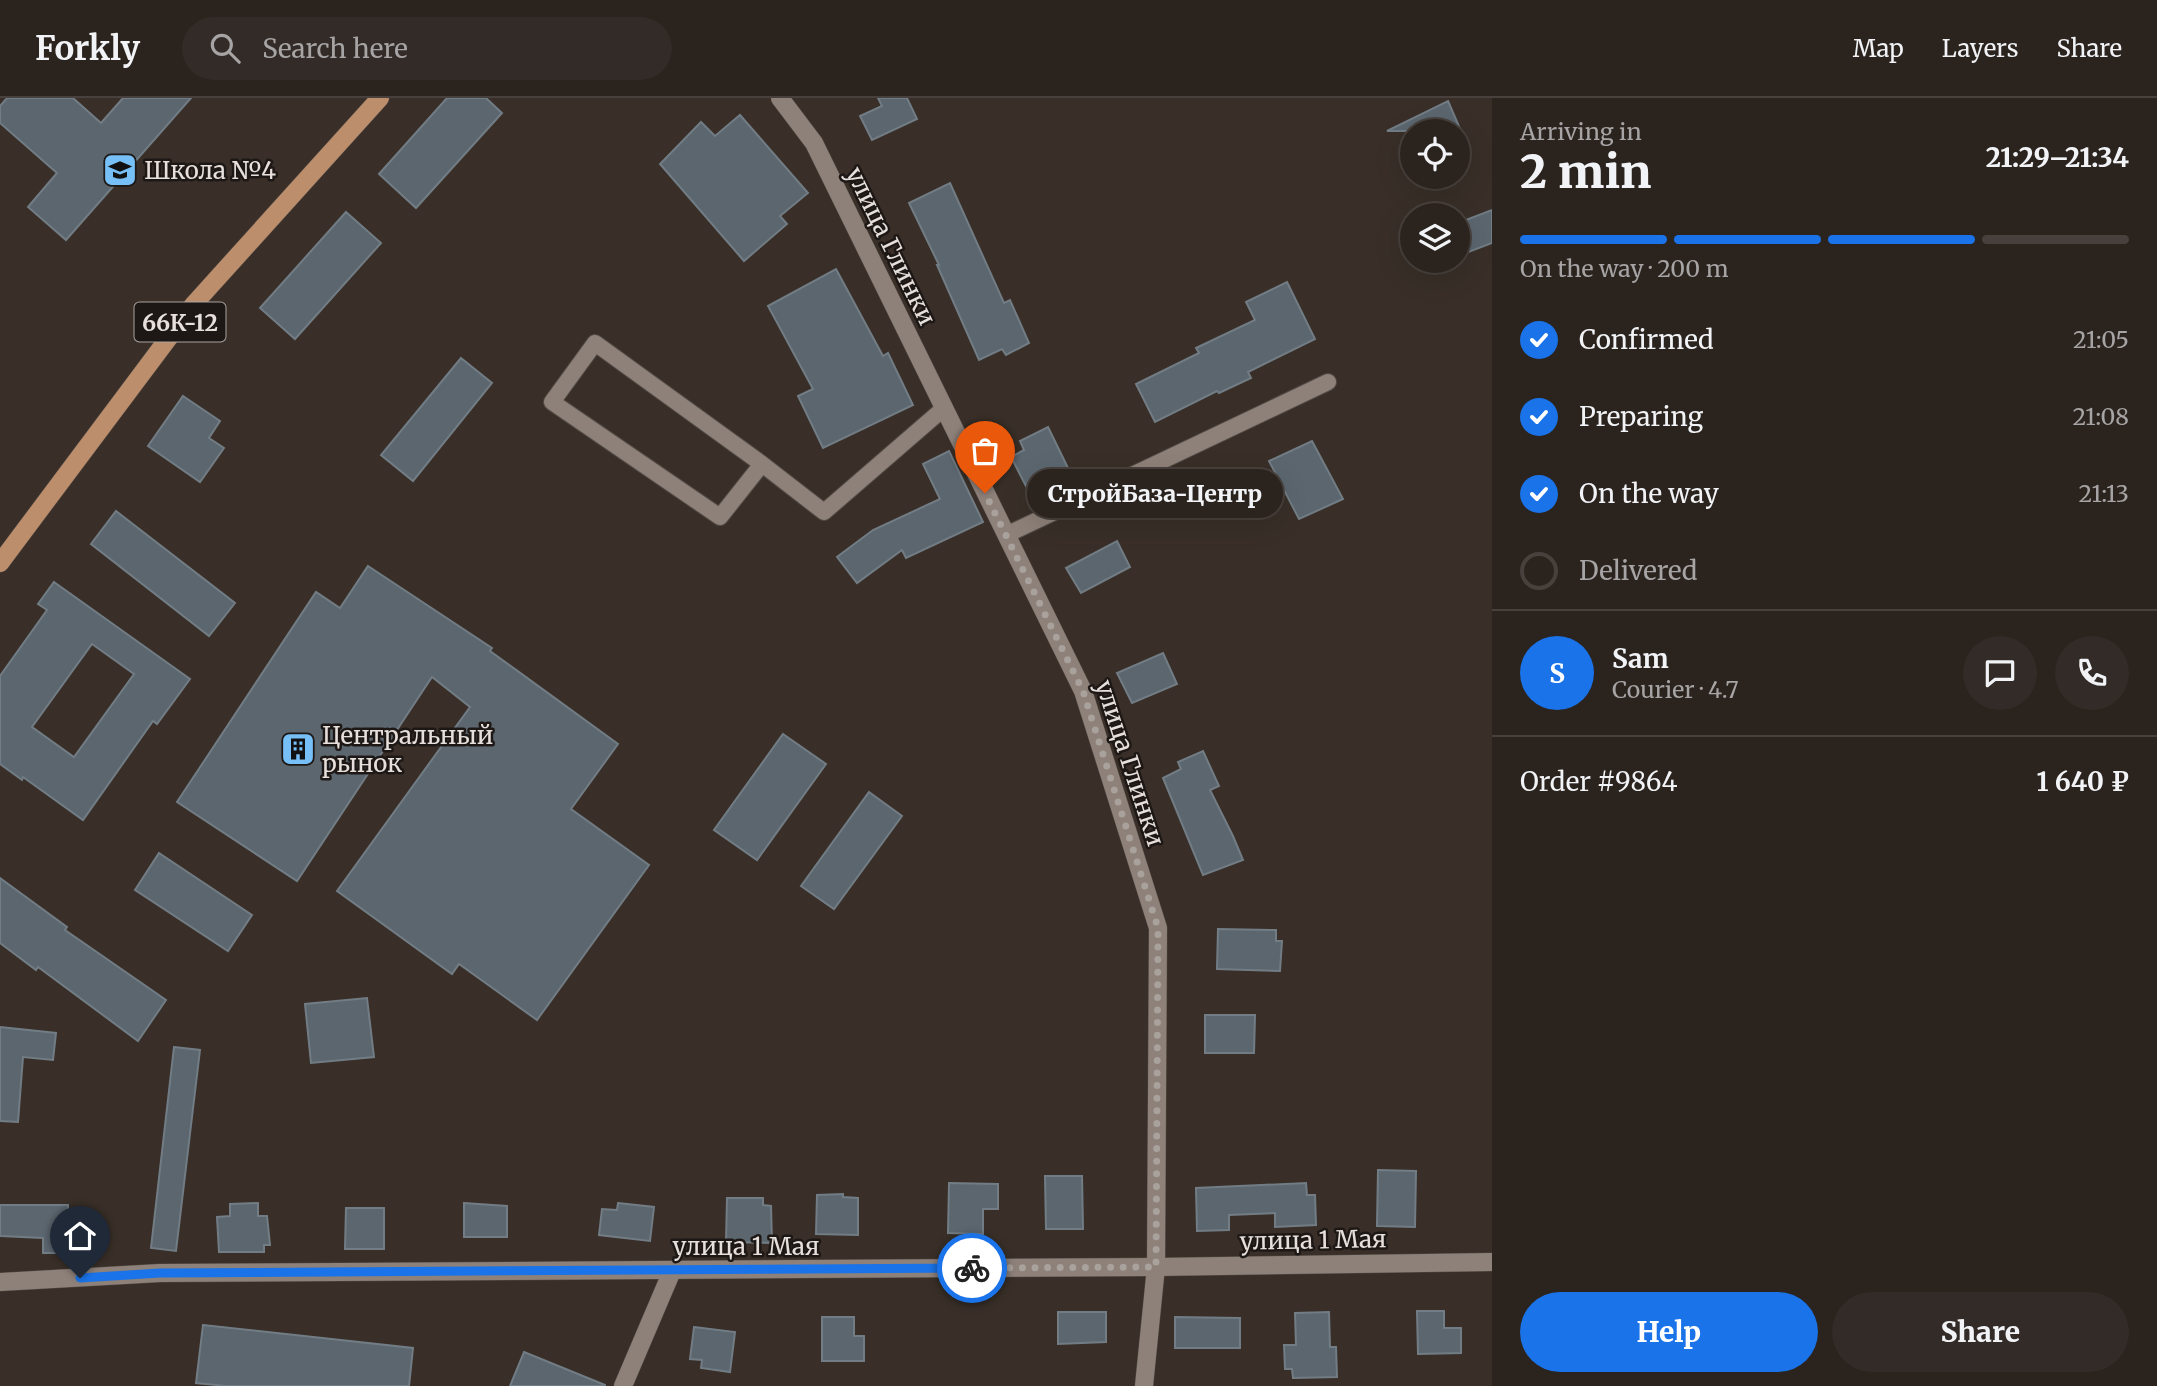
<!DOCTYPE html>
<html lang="en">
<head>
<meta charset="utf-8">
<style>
	body { margin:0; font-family:Merriweather,serif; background:#332b27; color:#f1f3f6; height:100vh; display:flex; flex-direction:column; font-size:26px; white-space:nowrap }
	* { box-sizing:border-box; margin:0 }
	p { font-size:23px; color:#a6a4a4 }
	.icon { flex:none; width:38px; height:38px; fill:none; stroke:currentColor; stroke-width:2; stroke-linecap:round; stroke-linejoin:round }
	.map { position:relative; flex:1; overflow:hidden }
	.drawer { display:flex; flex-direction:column; background:#2b231e; width:665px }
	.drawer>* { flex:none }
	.buttons { position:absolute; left:1400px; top:21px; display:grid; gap:14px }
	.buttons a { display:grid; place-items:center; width:70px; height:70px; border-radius:50%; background:#2b231e; box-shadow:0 7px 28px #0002,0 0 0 2px #47403c; font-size:35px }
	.pin { position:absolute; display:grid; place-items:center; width:60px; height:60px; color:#fff; margin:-72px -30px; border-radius:50% 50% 50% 0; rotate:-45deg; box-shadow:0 0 7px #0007 }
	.pin .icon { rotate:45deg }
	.courier { position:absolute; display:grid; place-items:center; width:70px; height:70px; margin:-35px; border:5px solid #1a73e8; border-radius:50%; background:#fff; color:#222; box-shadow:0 2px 9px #0007 }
	.bubble { position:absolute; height:49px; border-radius:24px; background:#2b231e; box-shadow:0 7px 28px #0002,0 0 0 2px #47403c; font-size:23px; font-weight:800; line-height:49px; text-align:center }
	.summary em { font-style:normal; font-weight:800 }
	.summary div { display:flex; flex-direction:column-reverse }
	.summary { display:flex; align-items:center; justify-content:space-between; height:119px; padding:0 28px }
	h1 { font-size:46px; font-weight:800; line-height:52px }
	.bar { display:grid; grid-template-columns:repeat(4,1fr); gap:10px 7px; align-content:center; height:84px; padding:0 28px }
	.bar i { height:9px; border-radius:5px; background:#47403c }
	.bar .current { background:#1a73e8 }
	.bar p { grid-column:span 4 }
	.line { display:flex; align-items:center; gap:18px; padding:0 28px; border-top:2px solid #47403c }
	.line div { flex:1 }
	.round { display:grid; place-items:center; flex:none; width:74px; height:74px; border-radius:37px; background:#332b27 }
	ol { padding:0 28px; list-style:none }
	li { display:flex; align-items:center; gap:21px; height:77px }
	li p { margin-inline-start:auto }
	li .icon { padding:7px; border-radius:50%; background:#1a73e8; color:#fff; stroke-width:4 }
	li:last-child { color:#a6a4a4 }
	li i { width:38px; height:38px; border:4px solid #47403c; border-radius:50% }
	.action { display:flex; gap:14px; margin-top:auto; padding:14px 28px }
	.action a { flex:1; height:80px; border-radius:42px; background:#1a73e8; color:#fff; font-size:28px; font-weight:800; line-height:80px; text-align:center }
	.action a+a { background:#332b27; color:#f1f3f6 }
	header { display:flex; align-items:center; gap:42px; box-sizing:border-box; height:98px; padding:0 35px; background:#2b231e; border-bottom:2px solid #47403c }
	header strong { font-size:33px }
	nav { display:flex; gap:38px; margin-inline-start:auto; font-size:24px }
	.search { width:490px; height:63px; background:#332b27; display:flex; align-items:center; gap:18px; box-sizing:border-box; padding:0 24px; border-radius:38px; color:#a6a4a4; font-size:26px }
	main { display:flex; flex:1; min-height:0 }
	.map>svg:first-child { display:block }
	.building { fill:#5c666f; stroke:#717c84; stroke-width:2; fill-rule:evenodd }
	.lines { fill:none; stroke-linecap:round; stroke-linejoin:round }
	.lane-casing { stroke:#534b46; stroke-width:18 }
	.street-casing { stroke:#534b46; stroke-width:19 }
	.primary-casing { stroke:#534b46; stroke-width:19 }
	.lane { stroke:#8d8179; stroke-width:16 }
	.street { stroke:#8d8179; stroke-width:18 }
	.primary { stroke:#bc8e6c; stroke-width:18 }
	.done { stroke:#a9a19c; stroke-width:7; stroke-dasharray:0 12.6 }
	.route { stroke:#1a73e8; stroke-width:9 }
	.labels { text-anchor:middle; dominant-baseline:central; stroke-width:5; stroke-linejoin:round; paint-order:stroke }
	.shield { fill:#1d1815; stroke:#aaa3a0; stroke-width:2 }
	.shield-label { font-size:23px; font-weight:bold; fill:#e6dfdb }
	.poi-label { font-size:24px; fill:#e6dfdb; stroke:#1d1815; text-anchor:start }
	.street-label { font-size:24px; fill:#e6dfdb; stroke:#1d1815 }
</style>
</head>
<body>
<header>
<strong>Forkly</strong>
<div class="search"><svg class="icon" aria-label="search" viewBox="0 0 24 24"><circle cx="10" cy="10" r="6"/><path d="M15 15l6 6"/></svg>Search here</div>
<nav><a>Map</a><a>Layers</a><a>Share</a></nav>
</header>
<main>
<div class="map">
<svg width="1492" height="1288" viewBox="0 0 1492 1288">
	<rect width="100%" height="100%" fill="#392f28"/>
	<g class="building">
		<path d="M7,0H73L101,25L123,0H191L66,142L28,109L57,75L0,25V8Z"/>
		<path d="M447,0H486L502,15L416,110L379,76Z"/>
		<path d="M878,0H907L917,21L872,42L860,18L882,8Z"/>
		<path d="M1448,3L1461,33H1387Z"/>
		<path d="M740,17L808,95L780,118L787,126L744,163L660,66L701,24L715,38Z"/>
		<path d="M950,85L1004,205L1010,202L1029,245L1006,257L1002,251L979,262L937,167H939L909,105Z"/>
		<path d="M1492,112V145L1458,158V125Z"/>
		<path d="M346,114L381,145L295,241L260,210Z"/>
		<path d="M836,171L883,258L888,255L913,307L823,350L798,298L813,291L768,208Z"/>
		<path d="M1287,184L1315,241L1248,274L1251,280L1219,295L1217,293L1155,324L1136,286L1199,255L1196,250L1255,222L1246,204Z"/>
		<path d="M461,260L492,285L413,383L381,357Z"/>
		<path d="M183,298L220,323L209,340L224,350L200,384L148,348Z"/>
		<path d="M1048,329L1069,372L1028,392L1011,359L1024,352L1020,343Z"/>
		<path d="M1312,343L1343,401L1299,421L1269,363Z"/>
		<path d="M949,353L983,424L906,460L902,452L857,485L837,459L873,432L940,401L923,366Z"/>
		<path d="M116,413L235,505L209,538L91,446Z"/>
		<path d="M1117,443L1130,469L1081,495L1066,470Z"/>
		<path d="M368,468L492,550L490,553L618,646L571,711L649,767L537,922L459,866L452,876L337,793L470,609L432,579L297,783L177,704L316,494L340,510Z"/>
		<path d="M54,484L190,581L157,626L153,623L83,722L23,679L22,682L0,666V578L47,512L38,506ZM92,546L134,576L74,659L32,629Z"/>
		<path d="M1163,555L1177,586L1132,605L1117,575Z"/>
		<path d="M783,636L826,666L757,762L714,732Z"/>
		<path d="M1203,653L1219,688L1210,692L1233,738L1243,762L1203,777L1163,680L1181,671L1178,664Z"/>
		<path d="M869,694L902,718L834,811L801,788Z"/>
		<path d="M159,755L252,817L228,853L135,792Z"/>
		<path d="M0,780L67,829L65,832L166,902L138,943L38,869L36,872L0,845Z"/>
		<path d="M1218,831L1276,832V843H1282L1280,873L1217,871Z"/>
		<path d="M367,900L374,959L311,965L305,906Z"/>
		<path d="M1205,917H1255L1254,955H1205Z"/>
		<path d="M0,929L56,935L53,962L23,959L18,1024L0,1023Z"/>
		<path d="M174,949L200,952L176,1153L151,1150Z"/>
		<path d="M1378,1072L1416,1073L1415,1129L1377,1128Z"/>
		<path d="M1045,1078H1082L1083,1131H1046Z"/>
		<path d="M949,1085L998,1086V1111H983V1136L948,1135Z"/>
		<path d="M1306,1085L1307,1097H1315L1316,1127L1275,1129V1115L1229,1117V1132L1197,1133L1196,1090Z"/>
		<path d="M843,1096V1099L858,1100V1137L816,1136L817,1097Z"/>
		<path d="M727,1100H763V1107L771,1108L772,1145L726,1144Z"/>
		<path d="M258,1105V1118H267L270,1147H264V1154H219L217,1119L230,1118V1106Z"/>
		<path d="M464,1105L507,1108V1139H464Z"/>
		<path d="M618,1105L654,1109L650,1143L599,1137L602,1111L617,1112Z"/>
		<path d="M0,1107H68V1121H91L90,1155H43V1140L0,1138Z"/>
		<path d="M346,1110H384V1151H345Z"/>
		<path d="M1417,1213H1444V1230H1461V1255L1418,1256Z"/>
		<path d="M1058,1214H1106V1244L1058,1246Z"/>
		<path d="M1329,1214L1330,1249H1336L1337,1279L1293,1280L1292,1271H1285L1284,1247H1296L1295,1215Z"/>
		<path d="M822,1219H854V1238H864V1263H822Z"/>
		<path d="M1175,1219L1240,1220V1250H1175Z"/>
		<path d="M203,1227L413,1250L409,1288H226L196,1285Z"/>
		<path d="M694,1229L735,1234L730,1274L701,1270L702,1262L690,1261Z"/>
		<path d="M524,1254L605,1287V1288H510Z"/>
	</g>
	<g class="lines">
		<g class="lane-casing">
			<g id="lane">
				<path d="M762,366L720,419L552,304L595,245L762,366L824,414L943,311"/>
				<path d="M1006,437L1328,284"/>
			</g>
		</g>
		<g class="street-casing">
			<g id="street">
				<path d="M780,0L814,45L1083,593L1158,830L1156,1169L1144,1288"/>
				<path d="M0,1184L160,1175L1156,1169L1492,1164"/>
				<path d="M623,1288L672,1173"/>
			</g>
		</g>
		<g class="primary-casing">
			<path id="primary" d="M0,465L194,206L380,0"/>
		</g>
		<use href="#lane" class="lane"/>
		<use href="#street" class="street"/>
		<use href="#primary" class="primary"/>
	</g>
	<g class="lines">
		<path class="done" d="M972,1170L1156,1169L1158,830L1083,593L985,395"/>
		<path class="route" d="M80,1180L160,1175L972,1170"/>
	</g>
	<defs>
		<g id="school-square" transform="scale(1.75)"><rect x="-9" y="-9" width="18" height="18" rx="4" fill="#77bff7" stroke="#1d1815"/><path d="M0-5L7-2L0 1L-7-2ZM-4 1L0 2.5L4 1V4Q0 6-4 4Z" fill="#111"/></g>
		<g id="building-square" transform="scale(1.75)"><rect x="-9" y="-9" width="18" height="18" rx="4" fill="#77bff7" stroke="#1d1815"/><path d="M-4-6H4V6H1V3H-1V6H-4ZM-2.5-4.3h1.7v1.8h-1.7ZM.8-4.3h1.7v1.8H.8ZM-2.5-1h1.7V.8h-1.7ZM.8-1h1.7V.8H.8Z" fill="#111"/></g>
	</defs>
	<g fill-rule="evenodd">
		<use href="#school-square" x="120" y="72"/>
		<use href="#building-square" x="298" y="651"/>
	</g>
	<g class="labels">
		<rect class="shield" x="134.5" y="204.5" width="91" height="39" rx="5"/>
		<g class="shield-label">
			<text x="180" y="224">66К-12</text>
		</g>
		<g class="poi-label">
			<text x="144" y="72">Школа №4</text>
			<text x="322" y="637">Центральный<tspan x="322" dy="28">рынок</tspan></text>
		</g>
		<g class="street-label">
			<text transform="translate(891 148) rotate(64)">улица Глинки</text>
			<text transform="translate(1130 665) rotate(72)">улица Глинки</text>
			<text transform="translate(1313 1142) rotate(-1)">улица 1 Мая</text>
			<text x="746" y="1148">улица 1 Мая</text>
		</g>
	</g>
</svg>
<div class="buttons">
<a><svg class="icon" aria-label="locate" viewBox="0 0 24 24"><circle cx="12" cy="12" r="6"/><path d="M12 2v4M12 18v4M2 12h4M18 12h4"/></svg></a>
<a><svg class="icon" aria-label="layers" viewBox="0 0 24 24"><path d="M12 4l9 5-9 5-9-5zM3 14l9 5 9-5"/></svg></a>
</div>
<div class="pin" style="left:985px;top:395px;background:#ea580c"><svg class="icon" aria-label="bag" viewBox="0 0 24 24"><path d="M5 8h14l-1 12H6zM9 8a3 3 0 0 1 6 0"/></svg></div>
<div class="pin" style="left:80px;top:1180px;background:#1f2937"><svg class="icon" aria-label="home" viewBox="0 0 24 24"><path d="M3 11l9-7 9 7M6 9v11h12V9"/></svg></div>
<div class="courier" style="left:972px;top:1170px"><svg class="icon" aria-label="bike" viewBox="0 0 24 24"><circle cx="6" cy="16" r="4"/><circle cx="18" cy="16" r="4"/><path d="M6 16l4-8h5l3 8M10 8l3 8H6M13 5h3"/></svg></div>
<div class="bubble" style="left:1027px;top:371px;width:256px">СтройБаза-Центр</div>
</div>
<section class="drawer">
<div class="summary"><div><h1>2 min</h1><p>Arriving in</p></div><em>21:29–21:34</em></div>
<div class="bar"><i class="current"></i><i class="current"></i><i class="current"></i><i></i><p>On the way · 200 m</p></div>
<ol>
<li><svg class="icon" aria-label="check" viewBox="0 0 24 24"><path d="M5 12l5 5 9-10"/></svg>Confirmed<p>21:05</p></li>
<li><svg class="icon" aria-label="check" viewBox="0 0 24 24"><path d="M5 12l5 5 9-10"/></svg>Preparing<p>21:08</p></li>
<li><svg class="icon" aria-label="check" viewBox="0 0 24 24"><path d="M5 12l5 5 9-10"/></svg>On the way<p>21:13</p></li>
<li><i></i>Delivered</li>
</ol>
<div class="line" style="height:126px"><b class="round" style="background:#1a73e8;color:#fff">S</b><div><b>Sam</b><p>Courier · 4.7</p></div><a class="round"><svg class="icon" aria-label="chat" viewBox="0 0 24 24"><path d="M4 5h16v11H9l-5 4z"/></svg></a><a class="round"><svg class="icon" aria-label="phone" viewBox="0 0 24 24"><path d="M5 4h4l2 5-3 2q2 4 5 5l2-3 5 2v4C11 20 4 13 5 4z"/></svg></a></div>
<div class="line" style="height:91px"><div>Order #9864</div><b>1 640 ₽</b></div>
<div class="action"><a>Help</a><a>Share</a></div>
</section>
</main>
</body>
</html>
